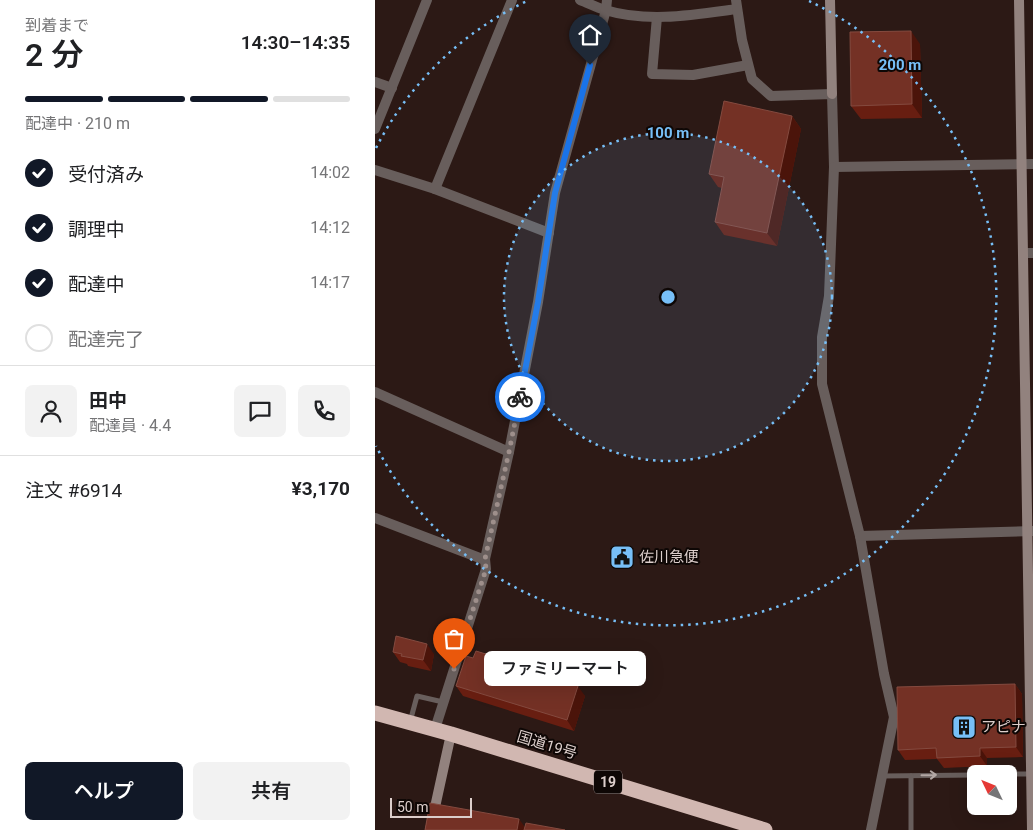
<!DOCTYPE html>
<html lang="ja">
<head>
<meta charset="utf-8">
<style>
	body { margin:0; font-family:Roboto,"Noto Sans JP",sans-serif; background:#f2f2f2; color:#202124; height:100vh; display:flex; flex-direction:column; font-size:19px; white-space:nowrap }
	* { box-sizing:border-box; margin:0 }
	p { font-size:16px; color:#757577 }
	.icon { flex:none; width:28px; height:28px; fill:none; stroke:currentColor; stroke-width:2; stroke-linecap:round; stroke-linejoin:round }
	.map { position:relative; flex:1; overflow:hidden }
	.details { display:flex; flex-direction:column; background:#fff; width:375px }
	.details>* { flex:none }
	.needle { width:32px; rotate:313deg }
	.buttons { position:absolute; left:592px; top:765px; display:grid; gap:10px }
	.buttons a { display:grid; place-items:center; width:50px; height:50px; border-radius:8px; background:#fff; box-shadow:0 5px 20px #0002; font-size:25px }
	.scale { position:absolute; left:15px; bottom:12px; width:82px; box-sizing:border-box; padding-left:5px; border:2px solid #dccecb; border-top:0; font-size:14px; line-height:18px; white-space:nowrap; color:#dccecb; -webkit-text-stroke:4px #0e0705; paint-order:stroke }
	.pin { position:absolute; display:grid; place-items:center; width:42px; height:42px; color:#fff; margin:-51px -21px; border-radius:50% 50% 50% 0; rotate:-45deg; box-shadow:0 0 5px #0007 }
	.pin .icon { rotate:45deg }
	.courier { position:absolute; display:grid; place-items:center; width:50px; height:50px; margin:-25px; border:4px solid #1a73e8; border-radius:50%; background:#fff; color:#222; box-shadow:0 1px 6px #0007 }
	.bubble { position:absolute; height:35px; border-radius:8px; background:#fff; box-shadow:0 5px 20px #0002; font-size:16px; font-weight:600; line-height:35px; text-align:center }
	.head em { font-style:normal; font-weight:600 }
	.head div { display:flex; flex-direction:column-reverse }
	.head { display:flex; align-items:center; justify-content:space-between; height:85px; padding:0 25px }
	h1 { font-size:32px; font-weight:600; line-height:38px }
	.bar { display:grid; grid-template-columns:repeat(4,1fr); gap:8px 5px; align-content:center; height:60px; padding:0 25px }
	.bar i { height:6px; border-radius:4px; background:#e0e0e0 }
	.bar .selected { background:#111827 }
	.bar p { grid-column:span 4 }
	.line { display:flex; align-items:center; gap:12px; padding:0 25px; border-top:1px solid #e0e0e0 }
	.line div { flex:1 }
	.round { display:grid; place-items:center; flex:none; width:52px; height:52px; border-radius:8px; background:#f2f2f2 }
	ol { padding:0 25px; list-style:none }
	li { display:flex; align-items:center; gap:15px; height:55px }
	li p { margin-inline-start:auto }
	li .icon { padding:5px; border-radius:50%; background:#111827; color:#fff; stroke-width:4 }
	li:last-child { color:#757577 }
	li i { width:28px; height:28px; border:2px solid #e0e0e0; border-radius:50% }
	.cta { display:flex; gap:10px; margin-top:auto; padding:10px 25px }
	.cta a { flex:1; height:58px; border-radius:8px; background:#111827; color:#fff; font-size:20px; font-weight:600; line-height:58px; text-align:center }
	.cta a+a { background:#f2f2f2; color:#202124 }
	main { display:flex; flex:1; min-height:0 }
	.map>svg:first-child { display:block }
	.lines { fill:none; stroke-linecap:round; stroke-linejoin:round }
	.lane { stroke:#685e5c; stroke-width:5 }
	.street { stroke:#685e5c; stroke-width:10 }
	.secondary { stroke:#92827e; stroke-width:10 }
	.highway { stroke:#d1b7b1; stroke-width:15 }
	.wall { fill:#681e11 }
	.shaded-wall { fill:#4b140a }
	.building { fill:#743125; stroke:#844a3f }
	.oneway { stroke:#b3a7a4 }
	.done { stroke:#9e8f8b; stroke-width:5; stroke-dasharray:0 9 }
	.route { stroke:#1a73e8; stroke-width:6 }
	.ring { fill:none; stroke:#77bff7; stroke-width:2.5; stroke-dasharray:2.5 5 }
	.labels { text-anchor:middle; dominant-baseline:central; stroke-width:4; stroke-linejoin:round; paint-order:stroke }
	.shield { fill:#0e0705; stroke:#9e9290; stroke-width:1 }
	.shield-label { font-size:14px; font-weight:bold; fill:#dccecb }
	.poi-label { font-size:15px; fill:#dccecb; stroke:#0e0705; text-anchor:start }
	.street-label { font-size:15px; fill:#dccecb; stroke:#0e0705 }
	.centre { fill:#77bff7; stroke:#0e0705; stroke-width:2.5 }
	.ring-label { font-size:15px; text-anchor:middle; font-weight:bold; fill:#77bff7; stroke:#0e0705; stroke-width:4; stroke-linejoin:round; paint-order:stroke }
</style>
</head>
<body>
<main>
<section class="details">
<div class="head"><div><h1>2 分</h1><p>到着まで</p></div><em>14:30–14:35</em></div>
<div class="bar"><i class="selected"></i><i class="selected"></i><i class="selected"></i><i></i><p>配達中 · 210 m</p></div>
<ol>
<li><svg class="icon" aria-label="check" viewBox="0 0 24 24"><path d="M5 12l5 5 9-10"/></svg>受付済み<p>14:02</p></li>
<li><svg class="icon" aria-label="check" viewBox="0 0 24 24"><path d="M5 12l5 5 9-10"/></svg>調理中<p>14:12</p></li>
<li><svg class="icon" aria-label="check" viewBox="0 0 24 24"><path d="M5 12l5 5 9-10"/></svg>配達中<p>14:17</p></li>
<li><i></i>配達完了</li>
</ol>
<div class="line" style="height:90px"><a class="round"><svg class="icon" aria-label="person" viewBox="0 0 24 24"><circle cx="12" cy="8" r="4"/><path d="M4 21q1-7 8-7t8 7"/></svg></a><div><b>田中</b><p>配達員 · 4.4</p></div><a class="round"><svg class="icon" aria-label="chat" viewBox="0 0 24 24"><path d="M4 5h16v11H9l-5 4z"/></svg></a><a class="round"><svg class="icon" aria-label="phone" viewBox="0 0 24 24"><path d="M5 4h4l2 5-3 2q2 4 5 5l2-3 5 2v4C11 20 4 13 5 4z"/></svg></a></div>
<div class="line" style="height:65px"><div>注文 #6914</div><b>¥3,170</b></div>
<div class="cta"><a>ヘルプ</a><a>共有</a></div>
</section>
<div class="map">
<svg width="658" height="830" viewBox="0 0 658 830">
	<rect width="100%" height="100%" fill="#2c1915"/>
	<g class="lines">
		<g class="lane">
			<path d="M35,722L42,696L68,702"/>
			<path d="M634,774H656"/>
			<path d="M507,776L601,775"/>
			<path d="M536,776V830"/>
		</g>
		<g class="street">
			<path d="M205,0C213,3 221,7 230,10C273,23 318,15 362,9"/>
			<path d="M361,0L367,40L377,79L396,96L457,94L459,167L454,296L447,337V384L485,536L509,674L519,717L496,830"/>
			<path d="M282,17L277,74L318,75L373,65"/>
			<path d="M0,82L17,88"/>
			<path d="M0,129L52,0"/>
			<path d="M459,167L658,164"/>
			<path d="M0,170L60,189L174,233"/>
			<path d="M60,189L137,0"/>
			<path d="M648,253H658"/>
			<path d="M0,392L134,452"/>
			<path d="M0,518L110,560"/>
			<path d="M485,536L658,531"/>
			<path d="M60,729L111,569L110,559L134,452L163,302L180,193L231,10L232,0"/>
		</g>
		<g class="secondary">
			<path d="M455,0L457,94"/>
			<path d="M644,0L657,830"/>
			<path d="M55,830L76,734"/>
		</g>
		<path class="highway" d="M0,713L76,734L390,830"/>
	</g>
	<g class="wall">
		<path d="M545,44L547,118L486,119L476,106Z"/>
		<path d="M417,116L426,129L402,246L349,235L340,222L347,188L343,187L334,174Z"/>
		<path d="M18,652L59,654L56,671L33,666L32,664L25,662Z"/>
		<path d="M193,683L210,696L199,731L88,696L81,686Z"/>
		<path d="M640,684L647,694L648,757L612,758V766L569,768L562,759L530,760L523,750Z"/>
	</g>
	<g class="shaded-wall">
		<path d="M536,31L545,44L547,118L537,104Z"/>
		<path d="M417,116L426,129L402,246L392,233Z"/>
		<path d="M52,644L59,654L56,671L48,660Z"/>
		<path d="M640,684L647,694L648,757L641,747Z"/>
		<path d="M203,686L210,696L199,731L192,720Z"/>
		<path d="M605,748L612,758V766L605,756Z"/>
		<path d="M144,819L152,830H142Z"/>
	</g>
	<g class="building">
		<path d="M536,31L537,104L476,106L475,32Z"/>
		<path d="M349,101L417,116L392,233L340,222L349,177L334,174Z"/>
		<path d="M21,636L52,644L48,660L26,656L27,654L18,652Z"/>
		<path d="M101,651L189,678L188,681L203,686L192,720L81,686L91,656L98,658Z"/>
		<path d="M640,684L641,747L605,748V756L562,758L561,748L523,750L522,687Z"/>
		<path d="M55,803L144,819L142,830H50Z"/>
		<path d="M151,823L190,830H149Z"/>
	</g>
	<defs><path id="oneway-shaft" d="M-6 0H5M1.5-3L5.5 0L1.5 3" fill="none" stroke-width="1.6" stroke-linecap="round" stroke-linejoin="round" transform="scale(1.25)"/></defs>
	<use class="oneway" href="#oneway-shaft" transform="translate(554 775) rotate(-1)"/>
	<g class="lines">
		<path class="done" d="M79,669L111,569L110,559L134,452L145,397"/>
		<path class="route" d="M145,397L163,302L180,193L215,65"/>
	</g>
	<circle cx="293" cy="297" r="164" fill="#77bff7" fill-opacity=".12"/>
	<g class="ring">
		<circle cx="293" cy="297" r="164"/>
		<path d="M1 148A328 328 0 0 1 152 1M434 1A328 328 0 1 1 1 446"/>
	</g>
	<defs>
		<g id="civic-square" transform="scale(1.25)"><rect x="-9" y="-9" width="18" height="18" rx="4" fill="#77bff7" stroke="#0e0705"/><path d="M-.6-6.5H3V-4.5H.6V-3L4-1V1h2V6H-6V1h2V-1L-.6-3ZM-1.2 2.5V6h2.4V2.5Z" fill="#111"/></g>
		<g id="building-square" transform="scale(1.25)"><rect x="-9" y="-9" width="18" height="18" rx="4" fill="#77bff7" stroke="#0e0705"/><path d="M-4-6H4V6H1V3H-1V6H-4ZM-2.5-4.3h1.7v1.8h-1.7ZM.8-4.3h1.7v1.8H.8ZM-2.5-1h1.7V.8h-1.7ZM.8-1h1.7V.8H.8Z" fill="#111"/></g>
	</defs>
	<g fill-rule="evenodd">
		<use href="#civic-square" x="247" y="557"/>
		<use href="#building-square" x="589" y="727"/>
	</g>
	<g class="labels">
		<rect class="shield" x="219" y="770.5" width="28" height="23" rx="4"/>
		<g class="shield-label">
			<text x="233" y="782">19</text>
		</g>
		<g class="poi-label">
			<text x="264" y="557">佐川急便</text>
			<text x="606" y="727">アピナ</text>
		</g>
		<g class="street-label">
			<text transform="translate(172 745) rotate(17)">国道19号</text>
		</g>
	</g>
	<circle cx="293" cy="297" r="8" class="centre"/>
	<g class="ring-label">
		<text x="525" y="70">200 m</text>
		<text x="293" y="138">100 m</text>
	</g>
</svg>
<div class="buttons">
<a><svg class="needle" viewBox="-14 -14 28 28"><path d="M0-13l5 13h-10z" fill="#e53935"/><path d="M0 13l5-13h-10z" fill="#757577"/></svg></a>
</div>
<div class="scale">50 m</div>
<div class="pin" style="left:79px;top:669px;background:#ea580c"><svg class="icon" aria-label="bag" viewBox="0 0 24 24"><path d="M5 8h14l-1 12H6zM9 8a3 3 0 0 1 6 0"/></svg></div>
<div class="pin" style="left:215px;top:65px;background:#1f2937"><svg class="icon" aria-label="home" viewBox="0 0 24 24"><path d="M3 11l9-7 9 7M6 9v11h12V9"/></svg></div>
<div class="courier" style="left:145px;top:397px"><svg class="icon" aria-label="bike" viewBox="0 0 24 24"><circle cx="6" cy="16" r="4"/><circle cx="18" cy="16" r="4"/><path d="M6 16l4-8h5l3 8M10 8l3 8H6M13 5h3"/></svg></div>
<div class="bubble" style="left:109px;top:651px;width:162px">ファミリーマート</div>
</div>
</main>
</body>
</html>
